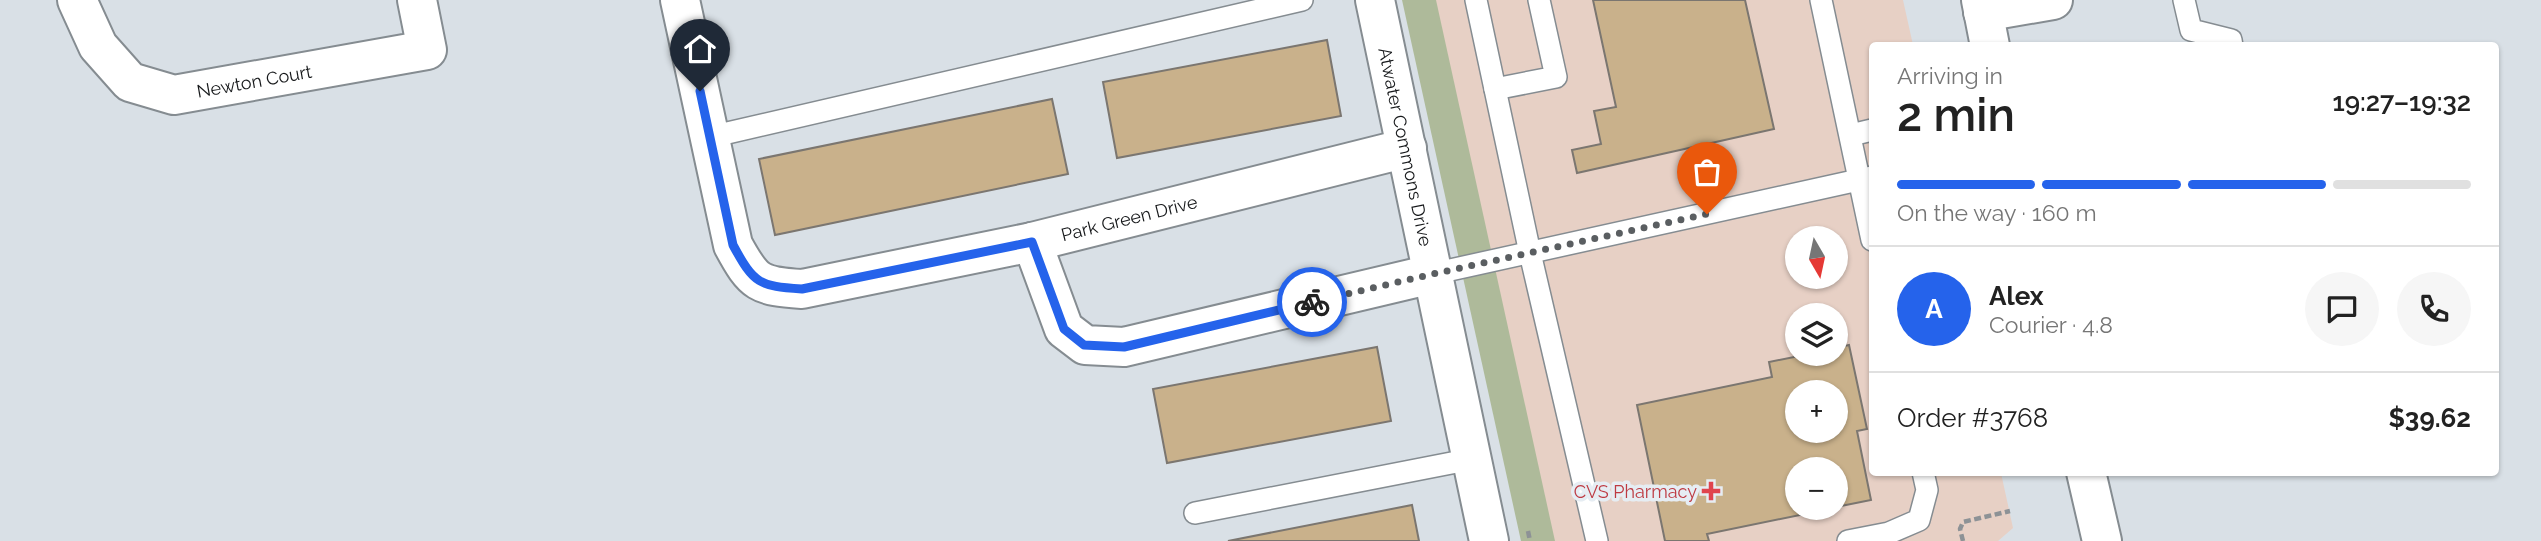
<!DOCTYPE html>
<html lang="en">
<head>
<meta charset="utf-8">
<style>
	body { margin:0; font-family:Raleway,sans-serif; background:#f6f6f6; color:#222; height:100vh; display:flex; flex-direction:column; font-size:26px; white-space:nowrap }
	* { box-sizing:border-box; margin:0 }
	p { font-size:23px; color:#767676 }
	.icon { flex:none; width:38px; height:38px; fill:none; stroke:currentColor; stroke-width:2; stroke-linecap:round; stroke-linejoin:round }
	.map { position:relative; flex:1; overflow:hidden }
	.panel { position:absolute; left:1869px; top:42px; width:630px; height:434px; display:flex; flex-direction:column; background:#fff; border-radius:7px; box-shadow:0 2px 5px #0004 }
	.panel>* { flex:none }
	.needle { width:46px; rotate:171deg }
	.tools { position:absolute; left:1785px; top:226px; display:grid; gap:14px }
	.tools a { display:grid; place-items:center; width:63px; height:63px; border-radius:50%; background:#fff; box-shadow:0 2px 5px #0004; font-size:35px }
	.pin { position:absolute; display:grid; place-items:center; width:60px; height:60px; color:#fff; margin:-72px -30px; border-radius:50% 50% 50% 0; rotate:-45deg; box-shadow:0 0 7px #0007 }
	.pin .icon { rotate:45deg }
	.courier { position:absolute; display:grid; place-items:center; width:70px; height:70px; margin:-35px; border:5px solid #2563eb; border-radius:50%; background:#fff; color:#222; box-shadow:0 2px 9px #0007 }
	.summary em { font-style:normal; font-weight:600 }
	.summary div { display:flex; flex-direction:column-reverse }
	.summary { display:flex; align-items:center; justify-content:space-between; height:119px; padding:0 28px }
	h1 { font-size:46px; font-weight:600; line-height:52px }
	.bar { display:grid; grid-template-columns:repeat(4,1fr); gap:10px 7px; align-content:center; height:84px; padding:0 28px }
	.bar i { height:9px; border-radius:5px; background:#e0e0e0 }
	.bar .current { background:#2563eb }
	.bar p { grid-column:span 4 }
	.line { display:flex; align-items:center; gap:18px; padding:0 28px; border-top:2px solid #e0e0e0 }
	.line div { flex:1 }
	.round { display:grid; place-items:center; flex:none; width:74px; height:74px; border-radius:37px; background:#f6f6f6 }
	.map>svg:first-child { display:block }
	.commercial { fill:#e7d0c5; fill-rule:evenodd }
	.green { fill:#aeba9a }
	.building { fill:#c9b18b; stroke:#7b7670; stroke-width:2; fill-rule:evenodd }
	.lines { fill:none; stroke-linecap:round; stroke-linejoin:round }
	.service-casing { stroke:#858c91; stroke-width:24 }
	.minor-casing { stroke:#858c91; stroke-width:42 }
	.primary-casing { stroke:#858c91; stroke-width:42 }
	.path { stroke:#8d9296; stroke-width:4.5; stroke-dasharray:7 3.5; stroke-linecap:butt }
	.service { stroke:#fff; stroke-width:21 }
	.minor { stroke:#fff; stroke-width:38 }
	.primary { stroke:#fff; stroke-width:38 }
	.done { stroke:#5a5e61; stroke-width:7; stroke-dasharray:0 12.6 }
	.route { stroke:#2563eb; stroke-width:9 }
	.health-dot { fill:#e0444e; stroke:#e6edf3; stroke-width:2.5 }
	.labels { text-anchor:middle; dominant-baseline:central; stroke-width:7; stroke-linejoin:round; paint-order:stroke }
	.street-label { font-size:18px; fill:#16181a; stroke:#e6edf3 }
	.health-label { font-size:18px; fill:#be3a42; stroke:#e6edf3; text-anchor:end }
</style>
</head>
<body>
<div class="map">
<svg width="2541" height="541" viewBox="0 0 2541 541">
	<rect width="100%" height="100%" fill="#d9e0e6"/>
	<path class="commercial" d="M1423,0H1903L1913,45L1872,46V472L2001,473L2013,528L1998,541H1536ZM1797,238H1836V276H1797ZM1797,315H1836V354H1797ZM1797,392H1836V430H1797ZM1797,469H1836V508H1797Z"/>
	<path class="green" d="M1402,0H1436L1555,541H1521Z"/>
	<g class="building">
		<path d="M1593,0H1745L1774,129L1577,173L1572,150L1601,144L1594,111L1616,107Z"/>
		<path d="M1327,40L1341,116L1117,158L1103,82Z"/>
		<path d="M1052,99L1068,174L775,235L759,159Z"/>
		<path d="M1849,345L1867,429L1857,431L1871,500L1836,507V469H1797V508H1834L1707,534L1709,541H1665L1637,405L1772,377L1769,362L1809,354H1836V348ZM1797,392H1836V430H1797Z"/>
		<path d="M1377,347L1391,421L1167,463L1153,389Z"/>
		<path d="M1412,505L1419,541H1228Z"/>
	</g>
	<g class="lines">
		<g class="service-casing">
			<g id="service">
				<path d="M1476,0L1530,253L1597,541"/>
				<path d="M1821,0L1872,240"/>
				<path d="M2184,0L2191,30L2231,40L2232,46"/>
				<path d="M1495,89L1556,77L1539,0"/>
				<path d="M1851,135L1872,130"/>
				<path d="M710,137L1302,0"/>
				<path d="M1432,274L1872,177"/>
				<path d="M1195,513L1472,459"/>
				<path d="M1848,541L1889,533L1919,520L1927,490L1923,472"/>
			</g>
		</g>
		<g class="minor-casing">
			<g id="minor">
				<path id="s1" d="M77,0L98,46L130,82L174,95L427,50L417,0"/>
				<path id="s2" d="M680,0L733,245C754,284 759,286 802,289L1032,242L1407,148"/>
				<path id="s3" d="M1375,0L1489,541"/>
				<path d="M1983,12L2053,0"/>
				<path d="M1032,242L1064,329L1085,345L1124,347L1432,274"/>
			</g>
		</g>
		<g class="primary-casing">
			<g id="primary">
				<path d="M1981,0L1990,46"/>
				<path d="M2086,472L2102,541"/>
			</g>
		</g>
		<g class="path">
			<path d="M1528,531L1530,541"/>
			<path d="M1963,541L1960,529L1963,522L2010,511"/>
		</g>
		<use href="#service" class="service"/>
		<use href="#minor" class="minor"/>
		<use href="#primary" class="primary"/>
	</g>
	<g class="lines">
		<path class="done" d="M1312,302L1433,274L1707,214"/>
		<path class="route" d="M700,91L733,245C754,284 759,286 802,289L1032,242L1064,329L1084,345L1124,347L1312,302"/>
	</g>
	<path class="health-dot" d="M1707.5 480.5h7v7h7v7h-7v7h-7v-7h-7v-7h7z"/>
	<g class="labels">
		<g class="street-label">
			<text stroke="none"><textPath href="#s1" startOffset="226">Newton Court</textPath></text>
			<text stroke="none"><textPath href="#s3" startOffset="150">Atwater Commons Drive</textPath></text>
			<text stroke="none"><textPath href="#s2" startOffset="674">Park Green Drive</textPath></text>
		</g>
		<g class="health-label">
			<text x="1697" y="491">CVS Pharmacy</text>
		</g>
	</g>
</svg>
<div class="tools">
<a><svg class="needle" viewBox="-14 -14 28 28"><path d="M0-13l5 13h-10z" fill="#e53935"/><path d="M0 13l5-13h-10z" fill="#767676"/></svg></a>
<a><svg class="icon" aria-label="layers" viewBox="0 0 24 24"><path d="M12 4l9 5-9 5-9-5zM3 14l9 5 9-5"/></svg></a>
<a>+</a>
<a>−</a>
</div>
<div class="pin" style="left:1707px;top:214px;background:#ea580c"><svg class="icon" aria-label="bag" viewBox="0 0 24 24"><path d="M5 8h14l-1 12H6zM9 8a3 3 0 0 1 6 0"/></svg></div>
<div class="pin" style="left:700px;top:91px;background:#1f2937"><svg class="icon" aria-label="home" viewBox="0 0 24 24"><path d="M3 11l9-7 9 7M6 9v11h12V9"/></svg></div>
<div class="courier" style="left:1312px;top:302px"><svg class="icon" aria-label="bike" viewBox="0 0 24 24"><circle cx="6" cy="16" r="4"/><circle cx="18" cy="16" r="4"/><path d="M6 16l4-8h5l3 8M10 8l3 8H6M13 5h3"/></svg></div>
<section class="panel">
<div class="summary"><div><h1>2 min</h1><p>Arriving in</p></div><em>19:27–19:32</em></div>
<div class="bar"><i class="current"></i><i class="current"></i><i class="current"></i><i></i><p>On the way · 160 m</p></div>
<div class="line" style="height:126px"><b class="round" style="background:#2563eb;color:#fff">A</b><div><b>Alex</b><p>Courier · 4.8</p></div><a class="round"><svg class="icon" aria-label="chat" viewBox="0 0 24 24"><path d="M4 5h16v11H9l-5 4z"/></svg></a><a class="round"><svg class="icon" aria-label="phone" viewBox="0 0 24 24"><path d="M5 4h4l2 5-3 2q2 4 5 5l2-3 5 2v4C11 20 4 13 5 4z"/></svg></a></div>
<div class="line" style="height:91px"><div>Order #3768</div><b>$39.62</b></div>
</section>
</div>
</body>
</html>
